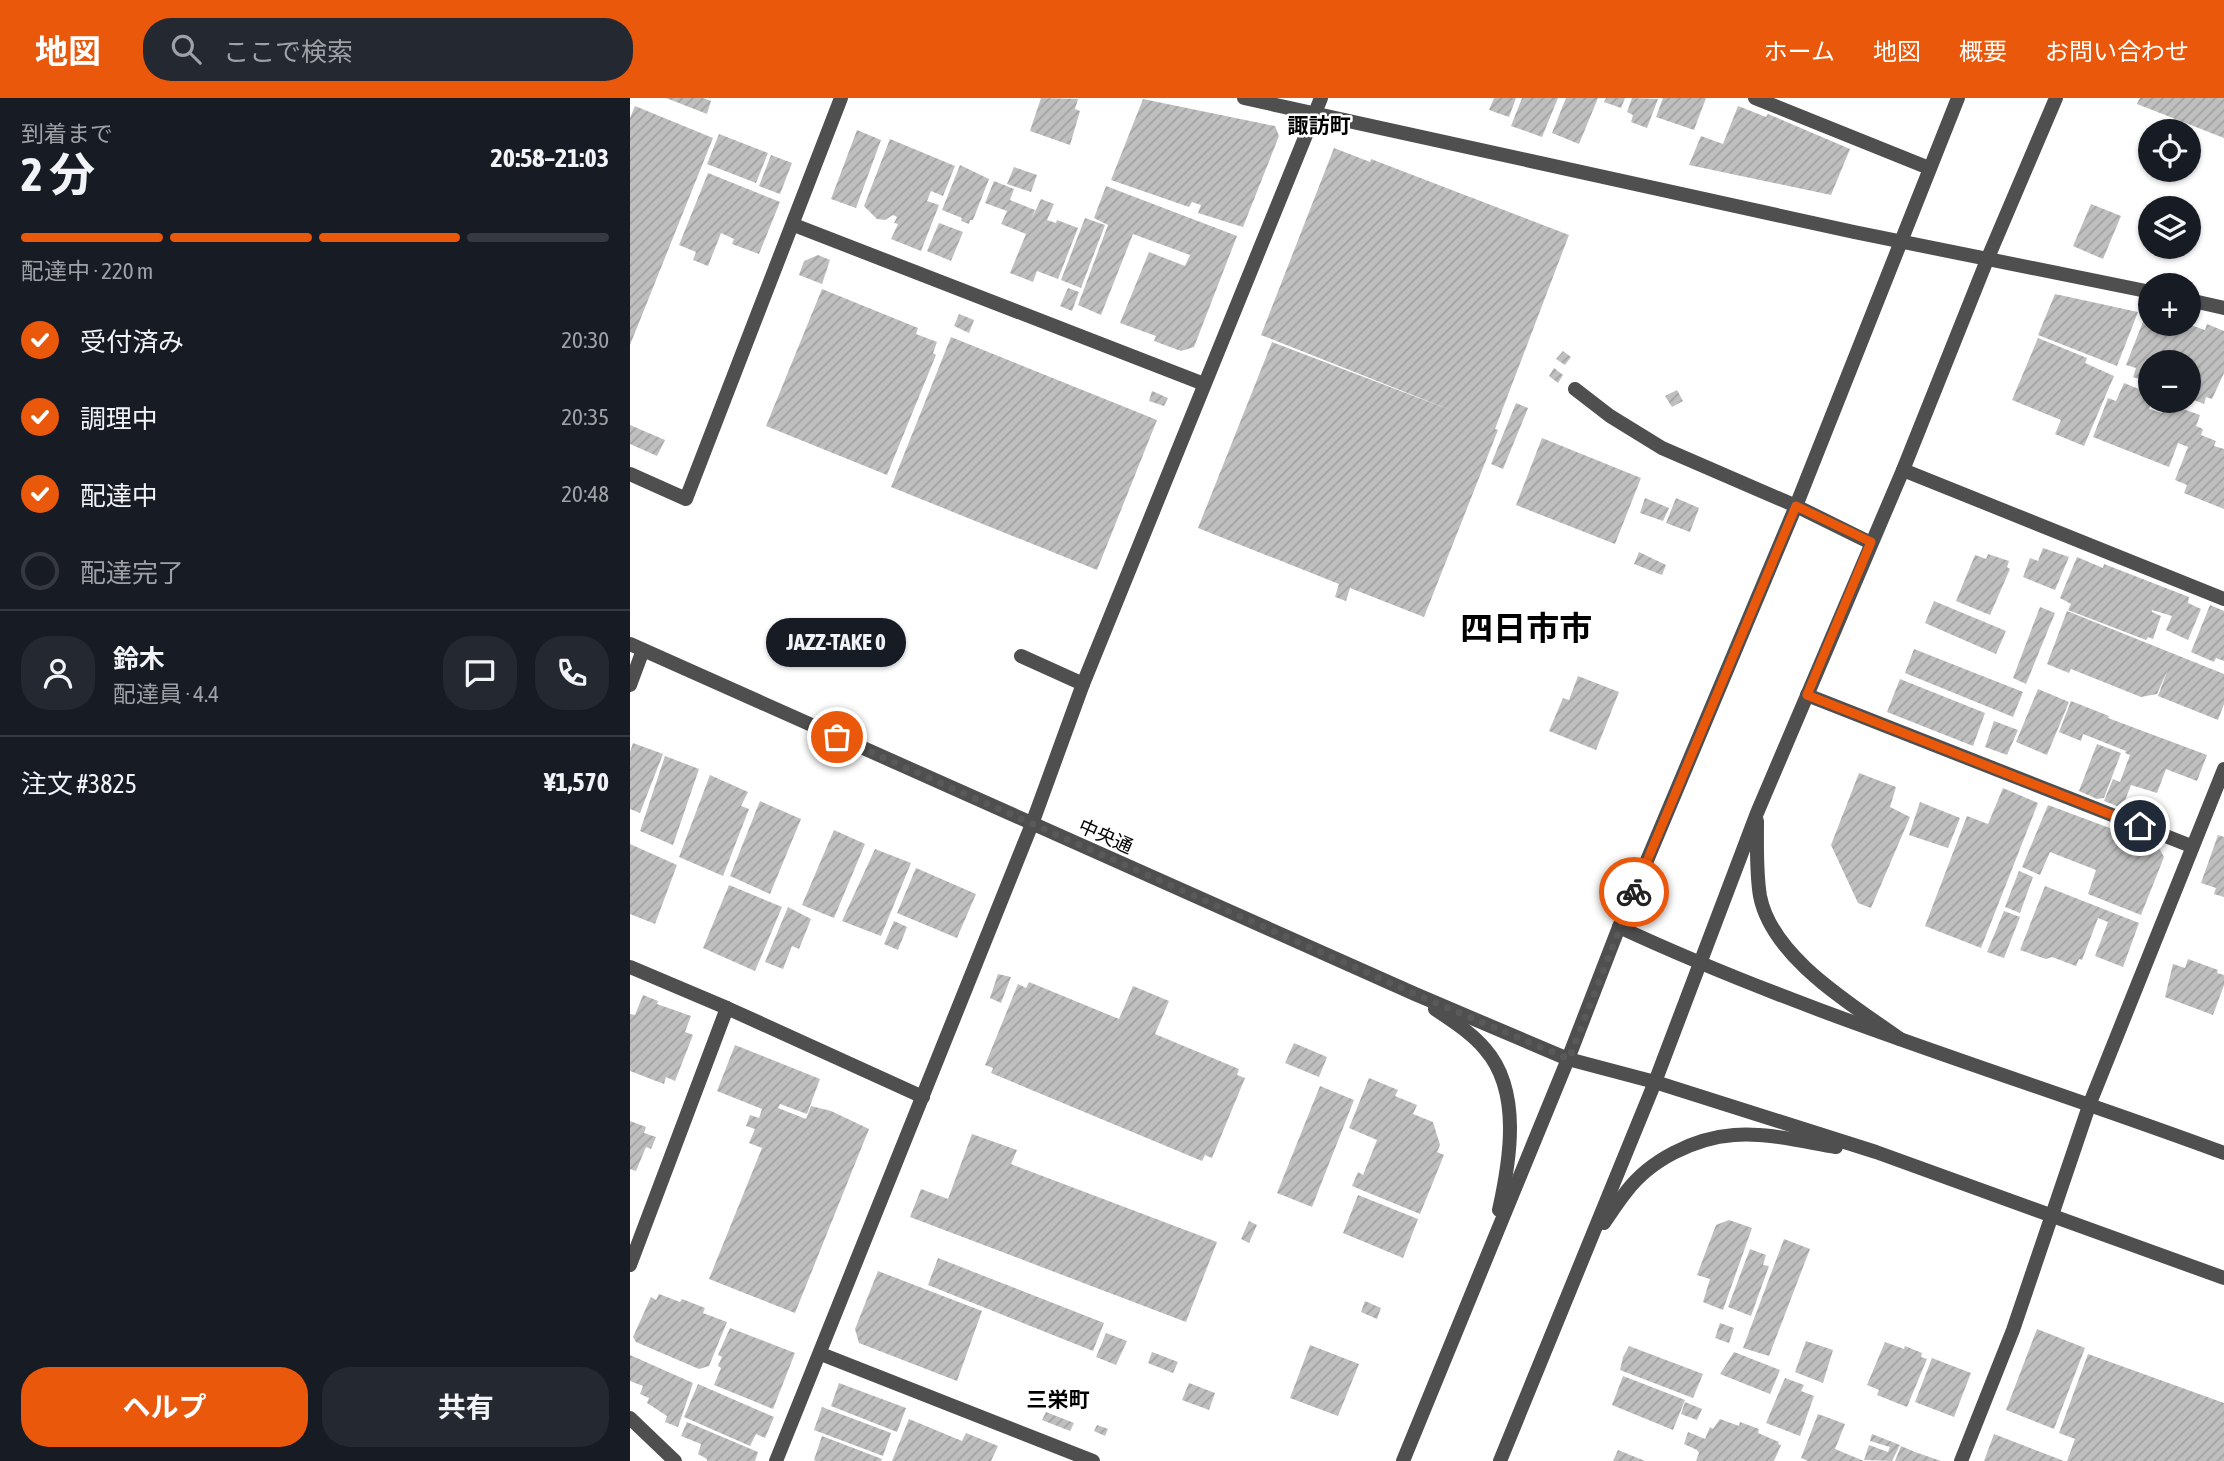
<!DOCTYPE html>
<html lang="ja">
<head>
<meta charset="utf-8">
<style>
	body { margin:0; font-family:"Asap Condensed","Noto Sans JP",sans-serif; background:#242831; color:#f1f3f6; height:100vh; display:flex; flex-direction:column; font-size:26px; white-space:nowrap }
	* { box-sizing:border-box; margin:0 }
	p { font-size:23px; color:#9ea1a6 }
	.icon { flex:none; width:38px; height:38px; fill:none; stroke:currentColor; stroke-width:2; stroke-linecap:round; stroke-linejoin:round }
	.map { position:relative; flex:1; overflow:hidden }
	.sheet { display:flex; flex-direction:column; background:#171b24; width:630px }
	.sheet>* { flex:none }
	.fabs { position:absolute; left:1508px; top:21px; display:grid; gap:14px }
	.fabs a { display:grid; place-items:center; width:63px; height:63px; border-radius:50%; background:#171b24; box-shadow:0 2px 5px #0004; font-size:35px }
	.pin { position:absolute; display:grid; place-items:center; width:60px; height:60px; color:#fff; margin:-30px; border:4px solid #fff; border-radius:50%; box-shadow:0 2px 7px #0007 }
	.courier { position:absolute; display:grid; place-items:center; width:70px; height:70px; margin:-35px; border:5px solid #ea580c; border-radius:50%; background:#fff; color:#222; box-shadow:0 2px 9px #0007 }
	.bubble { position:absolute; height:49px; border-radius:24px; background:#171b24; box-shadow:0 2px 5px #0004; font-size:23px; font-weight:700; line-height:49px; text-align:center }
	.head em { font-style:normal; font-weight:700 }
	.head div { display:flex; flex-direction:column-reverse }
	.head { display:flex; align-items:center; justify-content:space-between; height:119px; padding:0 21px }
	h1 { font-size:46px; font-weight:700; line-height:52px }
	.bar { display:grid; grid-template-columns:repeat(4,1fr); gap:10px 7px; align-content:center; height:84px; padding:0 21px }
	.bar i { height:9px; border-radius:5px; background:#363941 }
	.bar .selected { background:#ea580c }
	.bar p { grid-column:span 4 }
	.line { display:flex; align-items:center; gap:18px; padding:0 21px; border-top:2px solid #363941 }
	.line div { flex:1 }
	.round { display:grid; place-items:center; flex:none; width:74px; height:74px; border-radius:28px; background:#242831 }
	ol { padding:0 21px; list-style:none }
	li { display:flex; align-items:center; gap:21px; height:77px }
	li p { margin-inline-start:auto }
	li .icon { padding:7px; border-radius:50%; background:#ea580c; color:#fff; stroke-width:4 }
	li:last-child { color:#9ea1a6 }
	li i { width:38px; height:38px; border:4px solid #363941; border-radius:50% }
	.cta { display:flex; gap:14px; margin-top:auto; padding:14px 21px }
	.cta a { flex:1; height:80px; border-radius:28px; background:#ea580c; color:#fff; font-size:28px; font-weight:700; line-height:80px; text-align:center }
	.cta a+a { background:#242831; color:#f1f3f6 }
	header { display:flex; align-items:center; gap:42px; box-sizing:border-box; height:98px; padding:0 35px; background:#ea580c; color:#fff }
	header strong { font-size:33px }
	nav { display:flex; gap:38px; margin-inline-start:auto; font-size:24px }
	.search { width:490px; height:63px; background:#242831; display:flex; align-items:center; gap:18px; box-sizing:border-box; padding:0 24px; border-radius:28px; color:#9ea1a6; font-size:26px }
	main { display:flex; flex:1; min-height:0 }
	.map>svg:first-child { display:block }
	.building { fill:url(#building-hatch) }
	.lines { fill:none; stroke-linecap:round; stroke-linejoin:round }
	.service { stroke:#4f4f4f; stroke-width:14 }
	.minor { stroke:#4f4f4f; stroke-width:14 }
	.tertiary { stroke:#4f4f4f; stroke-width:14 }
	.done { stroke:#595959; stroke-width:7; stroke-dasharray:0 12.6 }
	.route { stroke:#ea580c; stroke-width:9 }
	.labels { text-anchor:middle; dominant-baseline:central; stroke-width:5; stroke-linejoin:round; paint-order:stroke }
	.street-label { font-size:19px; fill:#000; stroke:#fff }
	.neighbourhood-label { font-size:21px; font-weight:bold; fill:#000; stroke:#fff }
	.town-label { font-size:33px; font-weight:bold; fill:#000; stroke:#fff }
</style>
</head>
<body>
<header>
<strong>地図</strong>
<div class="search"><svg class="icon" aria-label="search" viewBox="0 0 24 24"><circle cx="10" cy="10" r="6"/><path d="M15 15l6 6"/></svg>ここで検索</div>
<nav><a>ホーム</a><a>地図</a><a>概要</a><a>お問い合わせ</a></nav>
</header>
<main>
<section class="sheet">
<div class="head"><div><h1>2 分</h1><p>到着まで</p></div><em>20:58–21:03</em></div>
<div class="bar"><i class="selected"></i><i class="selected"></i><i class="selected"></i><i></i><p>配達中 · 220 m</p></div>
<ol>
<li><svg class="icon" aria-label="check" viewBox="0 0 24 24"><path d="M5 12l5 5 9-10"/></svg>受付済み<p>20:30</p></li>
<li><svg class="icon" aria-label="check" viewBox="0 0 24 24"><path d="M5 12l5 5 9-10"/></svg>調理中<p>20:35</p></li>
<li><svg class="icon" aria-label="check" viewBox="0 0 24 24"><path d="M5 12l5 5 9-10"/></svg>配達中<p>20:48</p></li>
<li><i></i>配達完了</li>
</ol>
<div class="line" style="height:126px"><a class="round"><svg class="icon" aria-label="person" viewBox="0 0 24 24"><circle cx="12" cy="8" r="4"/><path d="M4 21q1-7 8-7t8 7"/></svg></a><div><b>鈴木</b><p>配達員 · 4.4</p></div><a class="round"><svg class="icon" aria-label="chat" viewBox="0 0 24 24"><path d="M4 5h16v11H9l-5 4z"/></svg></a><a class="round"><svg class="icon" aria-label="phone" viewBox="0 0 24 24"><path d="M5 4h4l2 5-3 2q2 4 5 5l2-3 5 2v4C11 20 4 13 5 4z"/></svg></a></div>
<div class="line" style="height:91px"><div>注文 #3825</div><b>¥1,570</b></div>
<div class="cta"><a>ヘルプ</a><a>共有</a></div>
</section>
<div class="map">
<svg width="1594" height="1363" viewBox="0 0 1594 1363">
	<defs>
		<pattern id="building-hatch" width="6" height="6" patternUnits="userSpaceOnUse" patternTransform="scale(1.75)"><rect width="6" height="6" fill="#bfbfbf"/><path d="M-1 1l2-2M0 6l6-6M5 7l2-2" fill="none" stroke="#a2a2a2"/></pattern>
	</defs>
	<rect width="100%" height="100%" fill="#fff"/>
	<g class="building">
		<path d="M36,0H73L81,3L77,16Z"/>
		<path d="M411,0L448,1L445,11L450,13L440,47L400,33Z"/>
		<path d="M864,0H886L879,19L859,12Z"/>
		<path d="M892,0H928L912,39L881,28Z"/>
		<path d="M936,0H968L949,46L922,35Z"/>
		<path d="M976,0H995L991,10L974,4Z"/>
		<path d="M1002,0L1028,1L1017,30L1001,24L1003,17L997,14Z"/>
		<path d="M1033,0H1076L1064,32L1026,19Z"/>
		<path d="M1510,0H1594V40L1507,6Z"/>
		<path d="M513,1L645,28L649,38L613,129L568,115L571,107L562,104L559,109L481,82Z"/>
		<path d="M5,8L83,40L0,247V20Z"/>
		<path d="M1108,8L1136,19L1138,16L1220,51L1201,97L1059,67L1071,38L1093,46Z"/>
		<path d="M227,32L251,42L226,110L201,101Z"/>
		<path d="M89,36L138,55L126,85L77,66Z"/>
		<path d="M260,41L325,68L313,98L301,93L297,103L309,107L291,153L261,141L268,126L264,125L267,119L263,117L255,122L247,121L234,108Z"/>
		<path d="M704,50L740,64L741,61L939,137L865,331L868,332L794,519L720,490L716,503L705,499L709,486L568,430L642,244L823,313L631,237Z"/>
		<path d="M141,57L162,65L150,96L129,88Z"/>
		<path d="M330,67L359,81L343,122H340L339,126L331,123L332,120L312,112Z"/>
		<path d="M384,69L407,77L401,94L377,86Z"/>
		<path d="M78,75L150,104L129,156L102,146L104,141L91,135L78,168L63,162L66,154L49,147Z"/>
		<path d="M364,83L384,91L380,102L405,112L401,122L411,101L424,106L417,122L426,125L427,122L448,130L428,181L407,173L403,184L380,175L396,136L371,126L377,113L355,105Z"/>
		<path d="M476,88L607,138L564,249L551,253L524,243L526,238L490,225L519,154L555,168L560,157L503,136L471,217L448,207L478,127L464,120Z"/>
		<path d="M1461,106L1491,118L1473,161L1443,148Z"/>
		<path d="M455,120L475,127L451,190L431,182Z"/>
		<path d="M309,125L333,134L321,163L297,153Z"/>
		<path d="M188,157L200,162L192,186L169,177L174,163Z"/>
		<path d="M438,190L449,194L442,213L430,208Z"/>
		<path d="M192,191L288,230L286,236L307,244L303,255L306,257L257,377L136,328Z"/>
		<path d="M1425,196L1508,214L1487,268L1408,237Z"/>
		<path d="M329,216L344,222L339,235L324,228Z"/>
		<path d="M1516,216L1521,217V226H1558L1575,232L1577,226L1594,233V275L1582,301L1576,299L1574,306L1559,300V264H1521V285L1503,279L1506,270L1496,267Z"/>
		<path d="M321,239L527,322L467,472L261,389Z"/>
		<path d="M1408,240L1457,260L1455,265L1484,278L1454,348L1425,336L1431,322L1382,302Z"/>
		<path d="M933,253L941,259L935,267L926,261Z"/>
		<path d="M924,270L933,277L928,285L919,278Z"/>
		<path d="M1494,285L1521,296L1522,303L1519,311L1532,315L1536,305L1570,317L1566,328L1573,331L1571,337L1586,343L1584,348L1594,351V411L1554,395L1557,387L1545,382L1558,349L1548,345L1539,369L1463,339L1478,300L1486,303Z"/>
		<path d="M1047,292L1053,303L1042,309L1035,298Z"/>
		<path d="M522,293L538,300L534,308L519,303Z"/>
		<path d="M886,305L898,310L873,371L861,366Z"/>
		<path d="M0,327L35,342L27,358L0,346Z"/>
		<path d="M912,340L1011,380L985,446L886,407Z"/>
		<path d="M1015,400L1039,410L1033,423L1010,415Z"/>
		<path d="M1046,400L1069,410L1060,434L1036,425Z"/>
		<path d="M1413,450L1439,459L1425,492L1393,479L1400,460L1408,463Z"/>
		<path d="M1009,454L1036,467L1032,477L1004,466Z"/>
		<path d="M1358,456L1379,463L1377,469L1380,471L1360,517L1326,503L1345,457L1356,461Z"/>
		<path d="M1447,459L1473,470L1474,466L1559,499L1558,505L1571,511L1558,542L1536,532L1542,518L1522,512V514L1531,518L1523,541L1518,539L1516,542L1438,512L1441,506L1430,500Z"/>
		<path d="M1304,503L1376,533L1366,556L1295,525Z"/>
		<path d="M1580,507L1594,513V563L1586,560L1584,564L1561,554Z"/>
		<path d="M1410,509L1425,515L1396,586L1383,580Z"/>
		<path d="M1437,513L1594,576V606L1588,622L1528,598L1538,571L1527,596L1511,599L1441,571L1439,575L1417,566Z"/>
		<path d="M1284,551L1393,594L1383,619L1275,575Z"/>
		<path d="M948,578L989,594L966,652L919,633L933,600L939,602Z"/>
		<path d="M1270,581L1355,615L1343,648L1257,614Z"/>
		<path d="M1408,591L1439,604L1417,657L1386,644Z"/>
		<path d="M1441,603L1479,618L1478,620L1577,657L1567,683L1536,671L1527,695L1501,687L1492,710L1474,703L1483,681L1490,684L1500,657L1495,655L1496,653L1453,636L1451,643L1429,634Z"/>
		<path d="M1364,623L1388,632L1377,657L1355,649Z"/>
		<path d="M3,645L33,656L10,715L0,711V654Z"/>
		<path d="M1467,646L1491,655L1474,700L1467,701L1449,693Z"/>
		<path d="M35,658L69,671L43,747L10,733Z"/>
		<path d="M1229,675L1266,689L1260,709L1280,719L1241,810L1228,805L1201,747Z"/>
		<path d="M80,677L118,694L111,708L119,711L93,778L49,759Z"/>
		<path d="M1373,690L1408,705L1351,850L1295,828L1337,718L1358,726Z"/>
		<path d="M130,703L171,721L140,796L100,778Z"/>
		<path d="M1290,704L1330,720L1318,750L1279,737Z"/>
		<path d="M1418,707L1528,748L1534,759L1511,817L1458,796L1466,772L1420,754L1410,777L1392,769Z"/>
		<path d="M204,732L235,746L204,820L172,807Z"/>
		<path d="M1588,737L1594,739V799L1584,796L1586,790L1571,785Z"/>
		<path d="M0,746L47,767L25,826L0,816Z"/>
		<path d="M245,751L281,765L251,838L212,823Z"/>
		<path d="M286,770L346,796L327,840L267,815Z"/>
		<path d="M1389,773L1403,779L1390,815L1375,809Z"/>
		<path d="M99,787L152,809L125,873L73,850Z"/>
		<path d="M1415,788L1509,825L1493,869L1465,858L1478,824L1468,820L1452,862L1449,861L1446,868L1422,859L1416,861L1390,852Z"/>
		<path d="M158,809L181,821L169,851L162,848L153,871L135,864Z"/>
		<path d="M1374,813L1390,819L1374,860L1357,854Z"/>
		<path d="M264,823L277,829L268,852L254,846Z"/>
		<path d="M1558,861L1588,872L1587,875L1594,877V887L1583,917L1535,899L1543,866L1555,870Z"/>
		<path d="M368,876L381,879L371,905L360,900Z"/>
		<path d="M399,884L489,921L503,888L539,903L525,936L609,971L607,977L615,980L582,1060L575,1057L572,1063L361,975L363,970L355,967L388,886L396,890Z"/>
		<path d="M13,897L28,903L27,906L61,918L55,934L63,937L45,983L36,979L34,986L0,973V916L5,917Z"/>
		<path d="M664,945L697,959L689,979L655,965Z"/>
		<path d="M105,947L190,981L177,1016L150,1006L148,1010L176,1021L181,1008L201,1013L239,1031L165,1215L79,1181L132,1050L119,1045L125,1031L116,1028L120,1017L129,1020L132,1011L87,993Z"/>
		<path d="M739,980L768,992L765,998L787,1007L783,1016L803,1024L810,1047L807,1054L814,1057L790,1116L722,1088L728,1074L733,1077L747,1042L719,1030Z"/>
		<path d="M690,988L724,1002L682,1109L647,1095Z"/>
		<path d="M0,1023L16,1029L14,1035L26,1039L21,1051L16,1049L6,1073L0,1071Z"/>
		<path d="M342,1036L387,1052L381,1066L587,1144L556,1224L280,1119L291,1091L318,1101Z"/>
		<path d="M728,1097L788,1121L773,1160L713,1135Z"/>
		<path d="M1099,1122L1122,1130L1093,1212L1073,1204L1080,1181L1067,1177L1086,1127Z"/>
		<path d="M619,1123L627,1127L619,1145L611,1141Z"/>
		<path d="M1154,1141L1180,1151L1139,1258L1113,1250Z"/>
		<path d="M1120,1151L1136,1157L1133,1167L1139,1168L1121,1218L1098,1209Z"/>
		<path d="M308,1160L474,1225L463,1253L298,1187Z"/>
		<path d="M248,1173L352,1213L327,1283L229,1245L225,1231Z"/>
		<path d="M29,1196L50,1204L52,1201L75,1210L73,1215L97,1224L79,1268L69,1271L6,1244L3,1239L21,1199L26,1202Z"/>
		<path d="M735,1203L751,1210L747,1221L731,1214Z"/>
		<path d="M1090,1225L1104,1230L1099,1245L1085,1240Z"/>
		<path d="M100,1230L165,1255L143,1311L84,1287L91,1270L88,1268L92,1259L88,1257Z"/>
		<path d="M1407,1231L1455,1250L1424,1331L1376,1312Z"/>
		<path d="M476,1235L497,1243L486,1267L466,1259Z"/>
		<path d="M1176,1243L1203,1252L1193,1285L1165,1274Z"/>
		<path d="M1255,1244L1274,1251L1275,1248L1292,1255L1291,1259L1297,1261L1277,1309L1247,1297L1249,1292L1237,1287Z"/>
		<path d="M680,1247L729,1266L708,1318L660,1300Z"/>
		<path d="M999,1248L1073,1276L1063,1300L990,1272L993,1259Z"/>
		<path d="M522,1254L548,1264L543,1275L518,1265Z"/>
		<path d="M1104,1254L1150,1272L1140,1296L1090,1276Z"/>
		<path d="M1458,1256L1594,1305V1363H1437L1445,1341L1429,1335Z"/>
		<path d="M0,1257L63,1285L48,1329L35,1324L37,1318L17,1305L19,1300L10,1296L13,1288L0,1283Z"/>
		<path d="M1302,1260L1341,1275L1324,1319L1285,1304Z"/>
		<path d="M993,1278L1055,1302L1043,1332L982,1307Z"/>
		<path d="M1155,1280L1174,1287L1171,1293L1184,1298L1170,1338L1136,1325Z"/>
		<path d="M209,1285L276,1310L267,1334L201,1308Z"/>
		<path d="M559,1285L585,1295L579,1312L552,1302Z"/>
		<path d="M68,1286L144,1319L135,1340L126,1336L120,1348L54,1319Z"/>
		<path d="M1055,1304L1072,1311L1067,1322L1051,1316Z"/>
		<path d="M192,1309L261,1335L253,1358L184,1332Z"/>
		<path d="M416,1314L444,1325L440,1333L412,1322Z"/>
		<path d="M1188,1316L1215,1326L1205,1351L1234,1363H1178L1171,1360Z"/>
		<path d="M279,1321L332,1343L336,1335L368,1348L361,1363H262Z"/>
		<path d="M1090,1321L1109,1328L1110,1324L1129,1331L1128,1335L1149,1344L1148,1346L1151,1347L1144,1363H1066L1069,1355L1067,1352L1054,1346L1058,1334L1075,1341L1080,1329L1083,1331Z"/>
		<path d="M57,1324L128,1354L125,1363H77V1361L68,1356L71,1346L51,1338Z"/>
		<path d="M467,1327L478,1331L475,1338L464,1333Z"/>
		<path d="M1242,1336L1270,1347L1262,1363L1234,1362L1239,1347L1258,1354L1260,1349L1240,1343Z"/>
		<path d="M1364,1336L1434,1363H1354Z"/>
		<path d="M192,1338L252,1361L251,1363H186L184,1362Z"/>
		<path d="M1271,1348L1285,1354L1311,1363H1265Z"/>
		<path d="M988,1352L1015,1363H983Z"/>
	</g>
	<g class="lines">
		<path class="service" d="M945,291L980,318L1032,350L1166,408L1241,445"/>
		<g class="minor">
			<path d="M614,0L1224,134L1521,194"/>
			<path d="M1125,0L1299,70"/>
			<path d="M164,127L574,286"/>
			<path d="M1559,202L1594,210"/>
			<path d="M1273,372L1594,501"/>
			<path d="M0,376L56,401L211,0"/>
			<path d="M0,587L13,552"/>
			<path d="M1177,597L1561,748"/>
			<path d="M989,829C1185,920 1392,980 1594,1055"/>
			<path d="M0,869L97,910L293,999"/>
			<path d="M0,1167L97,910"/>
			<path d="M191,1256L463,1363"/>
			<path d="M0,1320L45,1363"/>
			<path d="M146,1363L402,726L453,586L691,0"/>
			<path d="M1331,1363L1383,1232L1460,1005L1594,671"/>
		</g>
		<g class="tertiary">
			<path d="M0,546L785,896L938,961L1025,984L1246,1054L1594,1180"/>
			<path d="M391,558L453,586"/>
			<path d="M1127,723C1127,748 1126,774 1130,798C1142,860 1223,907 1270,941"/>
			<path d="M805,911C822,923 842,935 855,951C892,993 880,1063 869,1112"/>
			<path d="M974,1125C981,1115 988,1104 996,1094C1020,1062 1064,1040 1104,1037C1135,1034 1175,1044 1206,1049"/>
			<path d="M773,1363L938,961L989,829L1166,408L1328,0"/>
			<path d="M870,1363L1025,984L1127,715L1273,372L1357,162L1426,0"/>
		</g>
	</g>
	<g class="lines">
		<path class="done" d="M207,639L785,896L939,961L1004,794"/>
		<path class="route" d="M1004,794L1166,408L1241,444L1177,597L1510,728"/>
	</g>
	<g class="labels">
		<g class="street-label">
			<text transform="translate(476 738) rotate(24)">中央通</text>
		</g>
		<g class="neighbourhood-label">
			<text x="689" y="27">諏訪町</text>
			<text x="428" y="1301">三栄町</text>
		</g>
		<g class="town-label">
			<text x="896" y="530">四日市市</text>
		</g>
	</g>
</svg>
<div class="fabs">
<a><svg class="icon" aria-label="locate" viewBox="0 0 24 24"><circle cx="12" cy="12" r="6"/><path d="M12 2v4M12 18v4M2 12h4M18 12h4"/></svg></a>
<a><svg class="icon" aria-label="layers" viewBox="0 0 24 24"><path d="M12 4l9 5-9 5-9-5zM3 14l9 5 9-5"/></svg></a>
<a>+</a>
<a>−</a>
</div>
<div class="pin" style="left:207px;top:639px;background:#ea580c"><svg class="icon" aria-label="bag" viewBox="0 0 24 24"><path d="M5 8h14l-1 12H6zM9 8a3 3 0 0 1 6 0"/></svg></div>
<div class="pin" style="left:1510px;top:728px;background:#1f2937"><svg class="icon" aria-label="home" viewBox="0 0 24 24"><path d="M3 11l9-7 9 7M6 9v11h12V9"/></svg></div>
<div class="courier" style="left:1004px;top:794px"><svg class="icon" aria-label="bike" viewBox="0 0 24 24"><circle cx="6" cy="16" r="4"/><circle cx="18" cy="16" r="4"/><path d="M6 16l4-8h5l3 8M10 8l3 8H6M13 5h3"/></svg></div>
<div class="bubble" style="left:136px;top:520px;width:140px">JAZZ-TAKE 0</div>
</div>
</main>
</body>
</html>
